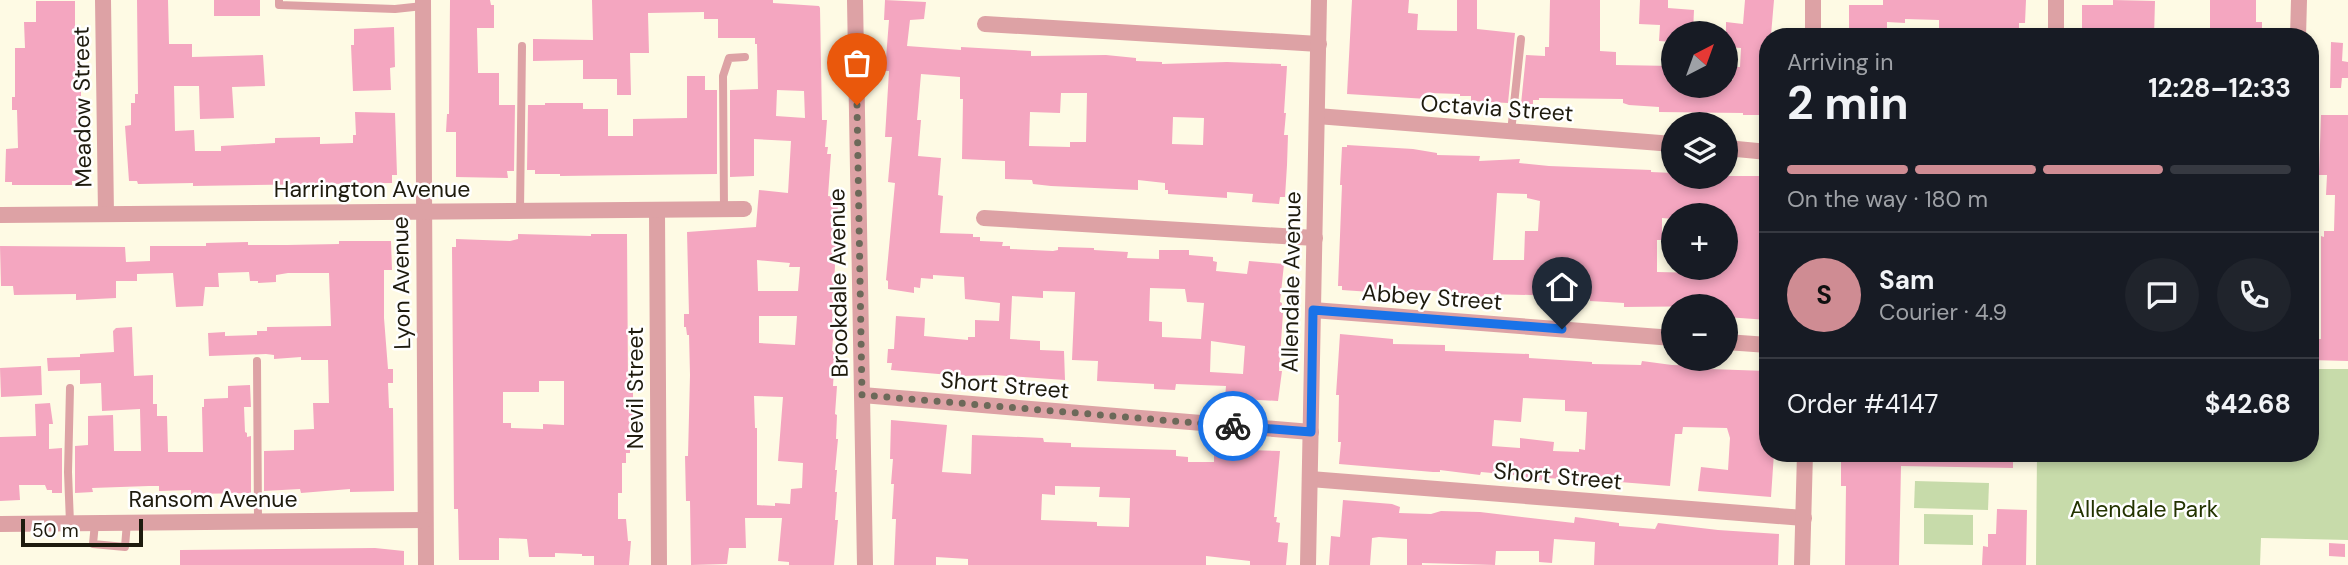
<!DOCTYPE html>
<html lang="en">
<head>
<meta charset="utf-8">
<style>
	body { margin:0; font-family:"DM Sans",sans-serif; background:#20242c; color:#f1f3f6; height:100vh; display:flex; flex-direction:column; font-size:26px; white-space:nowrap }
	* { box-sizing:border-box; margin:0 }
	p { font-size:23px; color:#9ea1a6 }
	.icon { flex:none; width:38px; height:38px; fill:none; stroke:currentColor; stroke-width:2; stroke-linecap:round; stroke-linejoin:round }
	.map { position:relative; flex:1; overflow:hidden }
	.side { position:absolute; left:1759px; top:28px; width:560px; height:434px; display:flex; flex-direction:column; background:#171b24; border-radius:28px; box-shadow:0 4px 10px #0003 }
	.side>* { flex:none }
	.needle { width:46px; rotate:41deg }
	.fabs { position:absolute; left:1661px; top:21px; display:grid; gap:14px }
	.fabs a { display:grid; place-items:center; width:77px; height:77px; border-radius:50%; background:#171b24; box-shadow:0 4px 10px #0003; font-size:35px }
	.scale { position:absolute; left:21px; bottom:18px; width:122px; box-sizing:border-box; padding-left:7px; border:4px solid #1e1b0e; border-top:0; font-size:19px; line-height:24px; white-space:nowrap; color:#1e1b0e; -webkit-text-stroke:5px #fff; paint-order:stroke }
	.pin { position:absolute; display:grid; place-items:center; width:60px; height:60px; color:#fff; margin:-72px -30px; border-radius:50% 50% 50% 0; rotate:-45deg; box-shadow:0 0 7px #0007 }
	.pin .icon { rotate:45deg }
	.courier { position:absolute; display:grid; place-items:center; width:70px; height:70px; margin:-35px; border:5px solid #1a73e8; border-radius:50%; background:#fff; color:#222; box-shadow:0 2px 9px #0007 }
	.head em { font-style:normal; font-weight:700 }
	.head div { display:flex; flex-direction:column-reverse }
	.head { display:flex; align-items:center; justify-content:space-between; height:119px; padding:0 28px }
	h1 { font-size:46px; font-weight:700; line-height:52px }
	.bar { display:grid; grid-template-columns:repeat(4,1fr); gap:10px 7px; align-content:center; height:84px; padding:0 28px }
	.bar i { height:9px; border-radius:5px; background:#363941 }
	.bar .current { background:#cf8c93 }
	.bar p { grid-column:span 4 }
	.line { display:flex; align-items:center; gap:18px; padding:0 28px; border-top:2px solid #363941 }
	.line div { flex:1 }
	.round { display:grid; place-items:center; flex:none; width:74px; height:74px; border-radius:37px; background:#20242c }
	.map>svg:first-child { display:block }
	.green { fill:#c7dbaa }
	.building { fill:#f4a6c0; fill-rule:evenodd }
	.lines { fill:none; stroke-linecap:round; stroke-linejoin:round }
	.lane { stroke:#dda2a5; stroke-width:8 }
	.street { stroke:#dda2a5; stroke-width:16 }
	.done { stroke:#6c6959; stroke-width:7; stroke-dasharray:0 12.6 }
	.route { stroke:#1a73e8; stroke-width:9 }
	.labels { text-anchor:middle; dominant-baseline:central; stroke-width:5; stroke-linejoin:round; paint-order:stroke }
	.street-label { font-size:23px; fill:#1e1b0e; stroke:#fff }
	.park-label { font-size:23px; fill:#233300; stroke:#fff }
</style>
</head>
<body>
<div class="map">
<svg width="2348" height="565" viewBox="0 0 2348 565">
	<rect width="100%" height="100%" fill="#fefae4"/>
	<g class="green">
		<path d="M2310,369H2348V540L2261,538L2260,565H2036L2037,453H2310Z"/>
		<path d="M1915,481L1989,483L1988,510L1914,508Z"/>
		<path d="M1924,514L1973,515V545L1924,544Z"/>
	</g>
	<g class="building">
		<path d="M137,0H168L169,44H192V57L263,55L265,86L232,87L234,118L200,119L199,86H174L175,131L194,130L195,151H221V146L275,143V138L320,137V144L353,143V135H356L355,112L395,113L397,175H392V183L193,186V183L138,184L137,181H129L125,126L131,125V103H135V94H138Z"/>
		<rect x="214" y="0" width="46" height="16"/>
		<path d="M450,0H490L491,5H494V28H477L478,71V73H499V105H515L514,171H507L508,178L456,177V132H446L447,114H449Z"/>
		<path d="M592,0H773V3L819,6L820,8L822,120H827L825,147H828L827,154H831L828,196L838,197V205L832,326H834L832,351H835L833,386H837L835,414L837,415L836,439H838L835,470H837L835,492H837L835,520H838L834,565H789V562L778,561L782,518H745L746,548H729L727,564L691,565L690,501H686L685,456H688L690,375L689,335H687L686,327H684V314H689L687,232L756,227L759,190L788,193L791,141L754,139V176L730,177V90L758,89L757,44H755V38H718V19H704V12L648,13L649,53H630L631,95H617V79H583V60L533,61V39L593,40ZM777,90L804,91L805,118L776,116ZM757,260L790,263L789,267H800L798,291H758ZM759,316H797L795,345L759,343ZM754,396L783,397L778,461L803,463L802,488L791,489L790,504L775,503V506L757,505V428H755Z"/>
		<path d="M885,0L926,2L924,19L910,20L907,46L961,50V47L1031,51V56L1106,55L1136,58V61L1162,62V64L1227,62L1281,64V66H1287L1284,113H1286L1284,135H1288L1287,165L1285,197H1280L1279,204L1252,202L1253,194L1227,192V198L1168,194V190H1165V183L1138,180V190L1051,186L1033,184L1032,180L1005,179V161L962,159L963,99H960V77L921,74L917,120H921L918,156L941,158L938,195L943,196L940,233L973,234V237H980V241L1003,242L1002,246H1010V249L1053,251L1058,250V247L1094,248V250L1128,252L1127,258L1159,259V250H1189V255L1213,257V261L1217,262L1216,271L1247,274L1249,261L1284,264L1280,302L1282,303L1281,313H1283L1279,371H1282L1278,401L1225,398L1226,386L1176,384L1175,390L1154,389V384L1097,381L1098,361L1072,360L1075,292L1043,291V298L1012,296L1010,339L1040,341V350L1064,351L1065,380L994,375L962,376L891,370L892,363H887L888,349H894L896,316L925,318L924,336L968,340V337H975V320L999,321L1000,303L965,299L964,277L933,275V279L921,278L920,288L914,287V293L888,289V281L886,280L895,183L888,182L892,137H885L889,71H885L889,20H884ZM1061,93H1087L1086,142H1070V147L1029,146L1030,112L1060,113ZM1173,117L1204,118L1203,145L1172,144ZM1150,288L1185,289L1187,302L1204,303L1201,339L1162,337V322L1149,321ZM1211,341L1245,346L1243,374L1210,372Z"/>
		<path d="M1352,0H1409L1408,13L1418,14L1417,30L1457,31V0H1477V29L1515,33L1508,103L1471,101V96H1460V94L1428,93L1427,99L1347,94Z"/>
		<path d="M1550,0H1600V51L1616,52V65L1673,66V86H1726V80H1733V67H1740L1741,48L1726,47V22L1743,24L1745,0H1774L1771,35H1768V82H1764L1761,115H1743V113L1659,112V107L1629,105L1623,103V99L1539,98V100H1533V104H1521L1526,55L1545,56V47H1549Z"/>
		<path d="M1640,0H1668V8L1694,10L1693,33H1673V42L1659,41L1660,25L1639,24Z"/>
		<path d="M1883,0H2026L2025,23H2019V37H1939V20L1905,19V23L1887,22V37H1849V5H1883Z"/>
		<path d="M2113,0L2155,1L2154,37H2082V5H2113Z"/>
		<path d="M2210,0H2256V22H2262V37H2210Z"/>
		<path d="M36,1H75V54L77,84H81V147L84,172H81V181H72V185H12V182H5L6,149L18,148L17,110H12V97H15V48H25L24,22H36Z"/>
		<path d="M394,27L395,67L390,68L391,90L353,91L351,45H354V29Z"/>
		<path d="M2331,42L2343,43L2342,61L2348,62V78H2342L2341,88H2330Z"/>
		<path d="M687,76H705V90H717V174L560,176V174H535V170H527L528,105H545V103H583V109H608V136H633V119L687,118Z"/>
		<path d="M2321,115H2348V361L2310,360V346H2316V339H2321V236L2324,237V231H2334L2335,195H2326L2327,175H2319Z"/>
		<path d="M1347,145L1413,149L1437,153V155L1480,156L1479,161L1520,159L1519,163L1549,166L1651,170V172L1673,173L1675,179H1713V177L1726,176H1760V178H1768V320L1726,317V306L1624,307V303L1590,301V298L1531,295L1484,294V297L1425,290L1405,292L1372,289L1371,292L1342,290V286H1338L1342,185H1340L1342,147H1347ZM1497,193L1527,194V198L1540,201L1538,231H1525L1524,260H1493ZM1673,215H1726V268H1701V273L1657,272V240H1662V218L1673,219Z"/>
		<path d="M518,234L591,236V234H627L628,382V392H633V430H630V453H626V463H622V493H618V519H626L628,541H631L629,565H594V556H582V554L555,553V557H529L527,539L499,538V560H459L458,509H454L452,247H456V239L510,241L518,239ZM539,381H564V425L543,424V429L511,428V423H503V392H539Z"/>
		<path d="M339,241H391L392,270H384V318L388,369H393V383H388L389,408H393L394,491L350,492V489L301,493L300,489L264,491V451L294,450V430L314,429L313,403H329L328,360H301V357L274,359V355L266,354L209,356L208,333L225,332V336L257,335V331H267V327L331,326L329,273H288L276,275V282L258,283V281H250L249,272L218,273L219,287H205L203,306L176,307L173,273L137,274V281H116V298L76,300V294L14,295L13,286H1L0,246L125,247L126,262L150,261V246H206V243L248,242V245H287L339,244Z"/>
		<path d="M132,327L134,376L153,375V404H157V416H167L168,452H203L202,407H204V399L228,398V386L250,385L251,407H244L245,432L247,433V437L251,436V493L191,494V490L159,491V486H149L92,488L93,492L75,493V446L88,445V416L113,415L114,451H141L140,409L102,411L101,383L80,384V370L48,371L47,358L80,357V354L114,352L113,331L116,328Z"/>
		<path d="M1340,334L1393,339V344L1445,345V351L1529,354V358L1592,362V364L1641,365L1642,361L1672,365L1708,366V369L1768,371V453H1774L1771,497L1698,491L1701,467L1728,470L1730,438L1727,428L1683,427L1682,434H1675L1670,486L1607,481V483L1549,478V481L1514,478V475L1481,472L1480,475L1440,470V472H1433L1339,464L1341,442H1338L1339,395H1336ZM1523,398L1565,400V411L1587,412L1585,450L1579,449V452L1553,451L1554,442L1520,438V448L1492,446L1494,420L1521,422Z"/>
		<path d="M41,366L42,395L1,397L0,368Z"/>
		<path d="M50,403L53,424H49V449L62,448V493H52V490H47L45,485H19L20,500L0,501V437L36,436L35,404Z"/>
		<path d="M891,420L947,425L942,472L971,474L972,435L1043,438L1044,442L1071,443V447L1176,450V456L1188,457V462H1214V449L1280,451L1274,517H1277L1276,522L1280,523L1278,542L1288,543L1286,565H1250V561L1206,556V565H968V559L936,557V565H894L896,519H892L894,484H891L893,459H890ZM1055,486L1100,487L1099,497L1130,498L1129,527L1097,526V522L1041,520L1042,494L1055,495Z"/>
		<path d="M1841,453H2013V468L1901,466L1899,565H1845L1846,486H1841Z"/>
		<path d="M1343,500L1392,504L1400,507L1399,513L1431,514L1441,511L1480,512L1574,523L1575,517L1619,523V526L1655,529L1658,523L1718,530L1779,534L1778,565H1594L1595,542L1554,539L1552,563L1539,562V551H1496L1495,565L1422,563V565H1407V539L1379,537L1372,538L1370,565H1329L1331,536L1340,537Z"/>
		<path d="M1997,509L2027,510L2026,565H1982L1983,546L1988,547V534H1996Z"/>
		<path d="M2329,543L2345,544V557L2329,556Z"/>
		<path d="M375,548L404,551V565H180V550Z"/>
	</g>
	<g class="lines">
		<g class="lane">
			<path d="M279,0V5L395,9L423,6"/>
			<path d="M1511,132L1521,39"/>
			<path d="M724,209L723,76L729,58L745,57"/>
			<path d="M520,211L522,46"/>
			<path d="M257,361L258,521"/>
			<path d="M70,523L68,472L70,388"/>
			<path d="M95,523L93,544L125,547L127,522"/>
		</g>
		<g class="street">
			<path d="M103,0L106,214"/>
			<path d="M423,0L426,565"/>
			<path d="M855,0L865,565"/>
			<path d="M985,24L1319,44"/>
			<path d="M1813,37V0"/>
			<path d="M2056,37V0"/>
			<path d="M2298,37L2299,0"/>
			<path d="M1317,116L1673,144"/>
			<path d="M1726,148L1768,152"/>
			<path d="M657,210L659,565"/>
			<path d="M0,215L744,209"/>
			<path d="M984,218L1315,238"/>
			<path d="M1313,310L1673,338"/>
			<path d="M1726,342L1768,345"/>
			<path d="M862,395L1311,432"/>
			<path d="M1310,479L1804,518"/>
			<path d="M0,524L425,520"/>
			<path d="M1308,565L1319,0"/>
			<path d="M1802,565L1805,453"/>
		</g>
	</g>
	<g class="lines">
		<path class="done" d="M857,105L862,395L1233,426"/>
		<path class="route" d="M1233,426L1311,432L1313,310L1562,329"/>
	</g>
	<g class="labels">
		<g class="street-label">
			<text transform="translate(82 107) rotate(-91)">Meadow Street</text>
			<text transform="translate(1497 108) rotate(4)">Octavia Street</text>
			<text x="372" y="189">Harrington Avenue</text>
			<text transform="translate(1291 282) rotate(-89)">Allendale Avenue</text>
			<text transform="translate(401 283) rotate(-91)">Lyon Avenue</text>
			<text transform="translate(838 283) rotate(-91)">Brookdale Avenue</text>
			<text transform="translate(1432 297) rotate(4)">Abbey Street</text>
			<text transform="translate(1005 385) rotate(5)">Short Street</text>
			<text transform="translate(635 388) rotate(-90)">Nevil Street</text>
			<text transform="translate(1558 476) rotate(5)">Short Street</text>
			<text x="213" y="499">Ransom Avenue</text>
		</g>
		<g class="park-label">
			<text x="2144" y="509">Allendale Park</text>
		</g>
	</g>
</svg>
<div class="fabs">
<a><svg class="needle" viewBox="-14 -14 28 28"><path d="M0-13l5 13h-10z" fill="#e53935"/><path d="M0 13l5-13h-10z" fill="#9ea1a6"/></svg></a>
<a><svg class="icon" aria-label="layers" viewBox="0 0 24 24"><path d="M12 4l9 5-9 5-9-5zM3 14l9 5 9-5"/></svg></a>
<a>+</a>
<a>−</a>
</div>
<div class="scale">50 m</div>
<div class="pin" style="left:857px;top:105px;background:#ea580c"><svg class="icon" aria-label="bag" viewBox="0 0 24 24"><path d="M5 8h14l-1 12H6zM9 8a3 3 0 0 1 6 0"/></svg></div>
<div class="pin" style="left:1562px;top:329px;background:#1f2937"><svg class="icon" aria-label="home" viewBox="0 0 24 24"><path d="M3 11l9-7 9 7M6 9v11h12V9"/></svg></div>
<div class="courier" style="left:1233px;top:426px"><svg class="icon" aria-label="bike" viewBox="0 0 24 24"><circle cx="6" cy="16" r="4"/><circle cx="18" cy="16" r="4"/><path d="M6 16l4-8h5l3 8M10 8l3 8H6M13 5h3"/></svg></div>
<section class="side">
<div class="head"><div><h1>2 min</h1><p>Arriving in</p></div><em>12:28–12:33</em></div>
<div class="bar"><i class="current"></i><i class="current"></i><i class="current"></i><i></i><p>On the way · 180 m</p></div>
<div class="line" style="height:126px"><b class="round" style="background:#cf8c93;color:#111">S</b><div><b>Sam</b><p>Courier · 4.9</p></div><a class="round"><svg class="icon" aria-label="chat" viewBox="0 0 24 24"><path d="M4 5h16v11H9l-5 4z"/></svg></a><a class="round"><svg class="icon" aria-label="phone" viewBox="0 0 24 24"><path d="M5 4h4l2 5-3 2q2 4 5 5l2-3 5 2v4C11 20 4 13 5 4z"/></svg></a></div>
<div class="line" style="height:91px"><div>Order #4147</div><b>$42.68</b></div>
</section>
</div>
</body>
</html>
